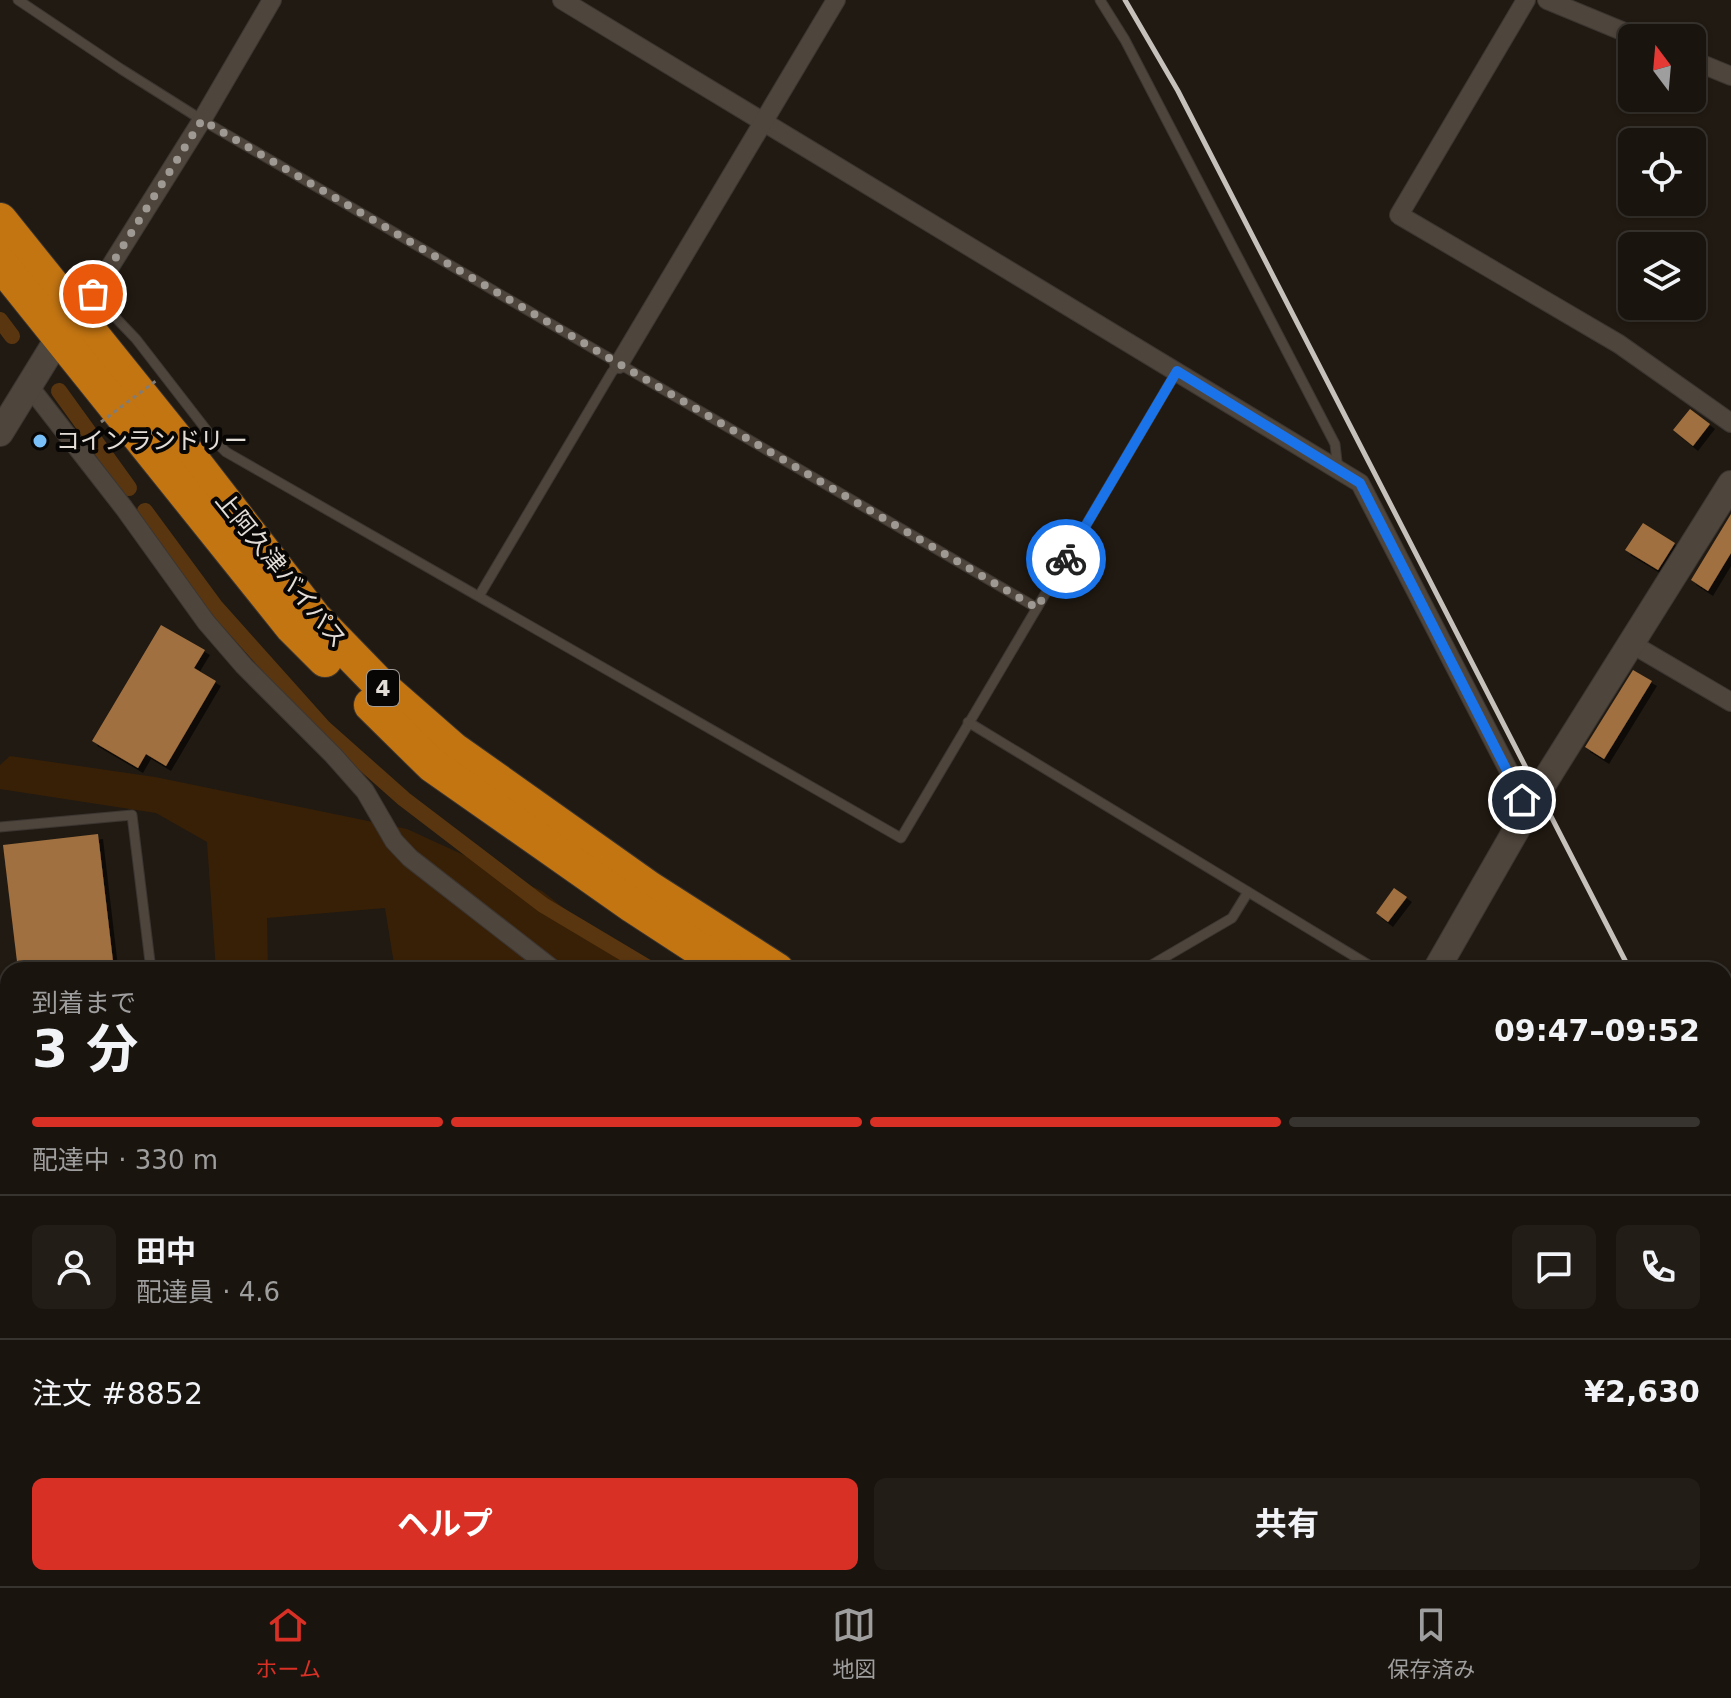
<!DOCTYPE html>
<html lang="ja">
<head>
<meta charset="utf-8">
<style>
	body { margin:0; font-family:"DejaVu Sans","Noto Sans JP",sans-serif; background:#221d17; color:#f1f3f6; height:100vh; display:flex; flex-direction:column; font-size:30px; white-space:nowrap }
	* { box-sizing:border-box; margin:0 }
	p { font-size:26px; color:#9f9e9e }
	.icon { flex:none; width:44px; height:44px; fill:none; stroke:currentColor; stroke-width:2; stroke-linecap:round; stroke-linejoin:round }
	.map { position:relative; flex:1; overflow:hidden }
	.sheet { position:absolute; left:0px; top:962px; width:1732px; height:624px; display:flex; flex-direction:column; background:#19140e; border-radius:24px 24px 0 0; box-shadow:0 2px 6px #0004,0 0 0 2px #37332e }
	.sheet>* { flex:none }
	.needle { width:52px; rotate:344deg }
	.tools { position:absolute; left:1618px; top:24px; display:grid; gap:16px }
	.tools a { display:grid; place-items:center; width:88px; height:88px; border-radius:12px; background:#19140e; box-shadow:0 2px 6px #0004,0 0 0 2px #37332e; font-size:40px }
	.pin { position:absolute; display:grid; place-items:center; width:68px; height:68px; color:#fff; margin:-34px; border:4px solid #fff; border-radius:50%; box-shadow:0 2px 8px #0007 }
	.courier { position:absolute; display:grid; place-items:center; width:80px; height:80px; margin:-40px; border:6px solid #1a73e8; border-radius:50%; background:#fff; color:#222; box-shadow:0 2px 10px #0007 }
	.summary em { font-style:normal; font-weight:700 }
	.summary div { display:flex; flex-direction:column-reverse }
	.summary { display:flex; align-items:center; justify-content:space-between; height:136px; padding:0 32px }
	h1 { font-size:52px; font-weight:700; line-height:60px }
	.bar { display:grid; grid-template-columns:repeat(4,1fr); gap:12px 8px; align-content:center; height:96px; padding:0 32px }
	.bar i { height:10px; border-radius:6px; background:#37332e }
	.bar .selected { background:#d93025 }
	.bar p { grid-column:span 4 }
	.line { display:flex; align-items:center; gap:20px; padding:0 32px; border-top:2px solid #37332e }
	.line div { flex:1 }
	.round { display:grid; place-items:center; flex:none; width:84px; height:84px; border-radius:12px; background:#221d17 }
	.cta { display:flex; gap:16px; margin-top:auto; padding:16px 32px }
	.cta a { flex:1; height:92px; border-radius:12px; background:#d93025; color:#fff; font-size:32px; font-weight:700; line-height:92px; text-align:center }
	.cta a+a { background:#221d17; color:#f1f3f6 }
	.menu { display:flex; justify-content:space-around; align-items:center; height:112px; border-top:2px solid #37332e; background:#19140e; font-size:22px; color:#9f9e9e }
	.menu a { display:grid; justify-items:center; gap:4px }
	.menu .selected { color:#d93025 }
	.map>svg:first-child { display:block }
	.green { fill:#382006 }
	.lines { fill:none; stroke-linecap:round; stroke-linejoin:round }
	.canal { stroke:#593610; stroke-width:16 }
	.building { fill:#a17040; filter:url(#shadow) }
	.lane-casing { stroke:#3b3531; stroke-width:11 }
	.street-casing { stroke:#3b3531; stroke-width:20 }
	.secondary-casing { stroke:#3b3531; stroke-width:28 }
	.highway-casing { stroke:#3b3531; stroke-width:36 }
	.path { stroke:#827c75; stroke-width:3; stroke-dasharray:4 4; stroke-linecap:butt }
	.lane { stroke:#4e453c; stroke-width:9 }
	.street { stroke:#4e453c; stroke-width:18 }
	.secondary { stroke:#4e453c; stroke-width:26 }
	.highway { stroke:#c37512; stroke-width:34 }
	.rail { stroke:#c7c1bc; stroke-width:5 }
	.path-bridge { stroke:#827c75; stroke-width:3; stroke-dasharray:4 4; stroke-linecap:butt }
	.done { stroke:#9f9993; stroke-width:8; stroke-dasharray:0 14.4 }
	.route { stroke:#1a73e8; stroke-width:10 }
	.poi-dot { fill:#79bff8; stroke:#080604; stroke-width:3 }
	.labels { text-anchor:middle; dominant-baseline:central; stroke-width:8; stroke-linejoin:round; paint-order:stroke }
	.shield { fill:#080604; stroke:#a19c98; stroke-width:2 }
	.shield-label { font-size:22px; font-weight:bold; fill:#e3ddd8 }
	.poi-label { font-size:24px; fill:#e3ddd8; stroke:#080604; text-anchor:start }
	.street-label { font-size:24px; fill:#e3ddd8; stroke:#080604 }
</style>
</head>
<body>
<div class="map">
<svg width="1731" height="1586" viewBox="0 0 1731 1586">
	<defs>
		<filter id="shadow"><feDropShadow dx="5" dy="5" stdDeviation="0" flood-color="#0009"/></filter>
	</defs>
	<rect width="100%" height="100%" fill="#211a12"/>
	<g class="green">
		<path d="M10,756L155,777L407,829L542,891L642,970H395L385,908L267,918L268,970H216L207,842L156,813L0,789V765Z"/>
		<path d="M230,1578H345L350,1586H233Z"/>
		<path d="M744,1578H786L792,1586H731Z"/>
		<path d="M1346,1578H1473L1486,1586H1349Z"/>
	</g>
	<g class="lines">
		<g class="canal">
			<path d="M0,320L12,336"/>
			<path d="M59,391L129,488"/>
			<path d="M145,511L215,606L324,728L404,799L543,905L652,970"/>
			<path d="M1607,1578L1621,1586"/>
		</g>
	</g>
	<g class="building">
		<path d="M1690,409L1710,424L1693,446L1673,430Z"/>
		<path d="M1731,514V553L1708,591L1691,580Z"/>
		<path d="M1643,523L1675,543L1658,570L1625,550Z"/>
		<path d="M161,625L205,650L194,668L216,681L166,766L146,754L138,768L92,741Z"/>
		<path d="M1633,670L1652,681L1604,759L1585,747Z"/>
		<path d="M98,834L114,970H18L3,845Z"/>
		<path d="M1394,888L1407,897L1388,922L1376,913Z"/>
	</g>
	<g class="lines">
		<g class="lane-casing">
			<g id="lane">
				<path d="M18,0L121,69L202,120L1037,608"/>
				<path d="M1100,0L1125,40L1335,444L1338,470"/>
				<path d="M93,294L136,339L215,441L226,452L901,838L1177,371"/>
				<path d="M479,596L612,372L619,364"/>
				<path d="M968,722L1377,970"/>
				<path d="M0,827L132,815L151,970"/>
				<path d="M1143,970L1232,918L1248,892"/>
				<path d="M0,1009L8,1086"/>
				<path d="M0,1107L8,1106"/>
				<path d="M1724,1457L1731,1454"/>
				<path d="M1519,1578L1529,1586"/>
			</g>
		</g>
		<g class="street-casing">
			<g id="street">
				<path d="M562,0L1360,483L1529,810"/>
				<path d="M1526,0L1399,215L1619,344L1731,423"/>
				<path d="M1547,0L1639,38"/>
				<path d="M1692,60L1731,76"/>
				<path d="M74,315L93,294L202,120L272,0"/>
				<path d="M619,364L836,0"/>
				<path d="M29,386L124,508L206,622L244,666L333,755L365,791L394,841L410,858L554,970"/>
				<path d="M1632,644L1731,702"/>
				<path d="M0,1407L8,1408"/>
				<path d="M0,1534L8,1532"/>
				<path d="M23,1578L24,1586"/>
				<path d="M223,1578L226,1586"/>
				<path d="M354,1578L356,1586"/>
				<path d="M702,1578L707,1586"/>
				<path d="M1189,1578L1193,1586"/>
				<path d="M1311,1578L1315,1586"/>
				<path d="M834,1586L846,1578"/>
			</g>
		</g>
		<g class="secondary-casing">
			<g id="secondary">
				<path d="M0,433L67,324"/>
				<path d="M1436,970L1538,792L1731,484"/>
				<path d="M1040,1586L1048,1578"/>
			</g>
		</g>
		<g class="highway-casing">
			<g id="highway">
				<path d="M0,220L177,440L314,617L381,686L453,749L649,888L777,970"/>
				<path d="M0,263L292,627L325,660"/>
				<path d="M371,705L432,765L633,906L731,970"/>
				<path d="M1724,1570L1731,1578"/>
				<path d="M1695,1578L1702,1586"/>
			</g>
		</g>
		<path class="path" d="M1724,1492L1731,1497"/>
		<use href="#lane" class="lane"/>
		<use href="#street" class="street"/>
		<use href="#secondary" class="secondary"/>
		<use href="#highway" class="highway"/>
		<g class="rail">
			<path d="M1125,0L1178,91L1630,970"/>
			<path d="M1724,1129L1731,1143"/>
			<path d="M1724,1152L1731,1166"/>
		</g>
		<path class="path-bridge" d="M101,422L157,380"/>
	</g>
	<g class="lines">
		<path class="done" d="M93,294L202,120L1037,608L1066,559"/>
		<path class="route" d="M1066,559L1177,371L1360,483L1522,800"/>
	</g>
	<circle class="poi-dot" cx="40" cy="441" r="8"/>
	<g class="labels">
		<rect class="shield" x="367" y="670" width="32" height="36" rx="6"/>
		<g class="shield-label">
			<text x="383" y="688">4</text>
		</g>
		<g class="poi-label">
			<text x="56" y="441">コインランドリー</text>
		</g>
		<g class="street-label">
			<text transform="translate(281 570) rotate(51)">上阿久津バイパス</text>
		</g>
	</g>
</svg>
<div class="tools">
<a><svg class="needle" viewBox="-14 -14 28 28"><path d="M0-13l5 13h-10z" fill="#e53935"/><path d="M0 13l5-13h-10z" fill="#9f9e9e"/></svg></a>
<a><svg class="icon" aria-label="locate" viewBox="0 0 24 24"><circle cx="12" cy="12" r="6"/><path d="M12 2v4M12 18v4M2 12h4M18 12h4"/></svg></a>
<a><svg class="icon" aria-label="layers" viewBox="0 0 24 24"><path d="M12 4l9 5-9 5-9-5zM3 14l9 5 9-5"/></svg></a>
</div>
<div class="pin" style="left:93px;top:294px;background:#ea580c"><svg class="icon" aria-label="bag" viewBox="0 0 24 24"><path d="M5 8h14l-1 12H6zM9 8a3 3 0 0 1 6 0"/></svg></div>
<div class="pin" style="left:1522px;top:800px;background:#1f2937"><svg class="icon" aria-label="home" viewBox="0 0 24 24"><path d="M3 11l9-7 9 7M6 9v11h12V9"/></svg></div>
<div class="courier" style="left:1066px;top:559px"><svg class="icon" aria-label="bike" viewBox="0 0 24 24"><circle cx="6" cy="16" r="4"/><circle cx="18" cy="16" r="4"/><path d="M6 16l4-8h5l3 8M10 8l3 8H6M13 5h3"/></svg></div>
<section class="sheet">
<div class="summary"><div><h1>3 分</h1><p>到着まで</p></div><em>09:47–09:52</em></div>
<div class="bar"><i class="selected"></i><i class="selected"></i><i class="selected"></i><i></i><p>配達中 · 330 m</p></div>
<div class="line" style="height:144px"><a class="round"><svg class="icon" aria-label="person" viewBox="0 0 24 24"><circle cx="12" cy="8" r="4"/><path d="M4 21q1-7 8-7t8 7"/></svg></a><div><b>田中</b><p>配達員 · 4.6</p></div><a class="round"><svg class="icon" aria-label="chat" viewBox="0 0 24 24"><path d="M4 5h16v11H9l-5 4z"/></svg></a><a class="round"><svg class="icon" aria-label="phone" viewBox="0 0 24 24"><path d="M5 4h4l2 5-3 2q2 4 5 5l2-3 5 2v4C11 20 4 13 5 4z"/></svg></a></div>
<div class="line" style="height:104px"><div>注文 #8852</div><b>¥2,630</b></div>
<div class="cta"><a>ヘルプ</a><a>共有</a></div>
</section>
</div>
<nav class="menu">
<a class="selected"><svg class="icon" aria-label="home" viewBox="0 0 24 24"><path d="M3 11l9-7 9 7M6 9v11h12V9"/></svg>ホーム</a>
<a><svg class="icon" aria-label="map" viewBox="0 0 24 24"><path d="M3 6l6-2 6 2 6-2v14l-6 2-6-2-6 2zM9 4v14M15 6v14"/></svg>地図</a>
<a><svg class="icon" aria-label="saved" viewBox="0 0 24 24"><path d="M7 4h10v16l-5-4-5 4z"/></svg>保存済み</a>
</nav>
</body>
</html>
